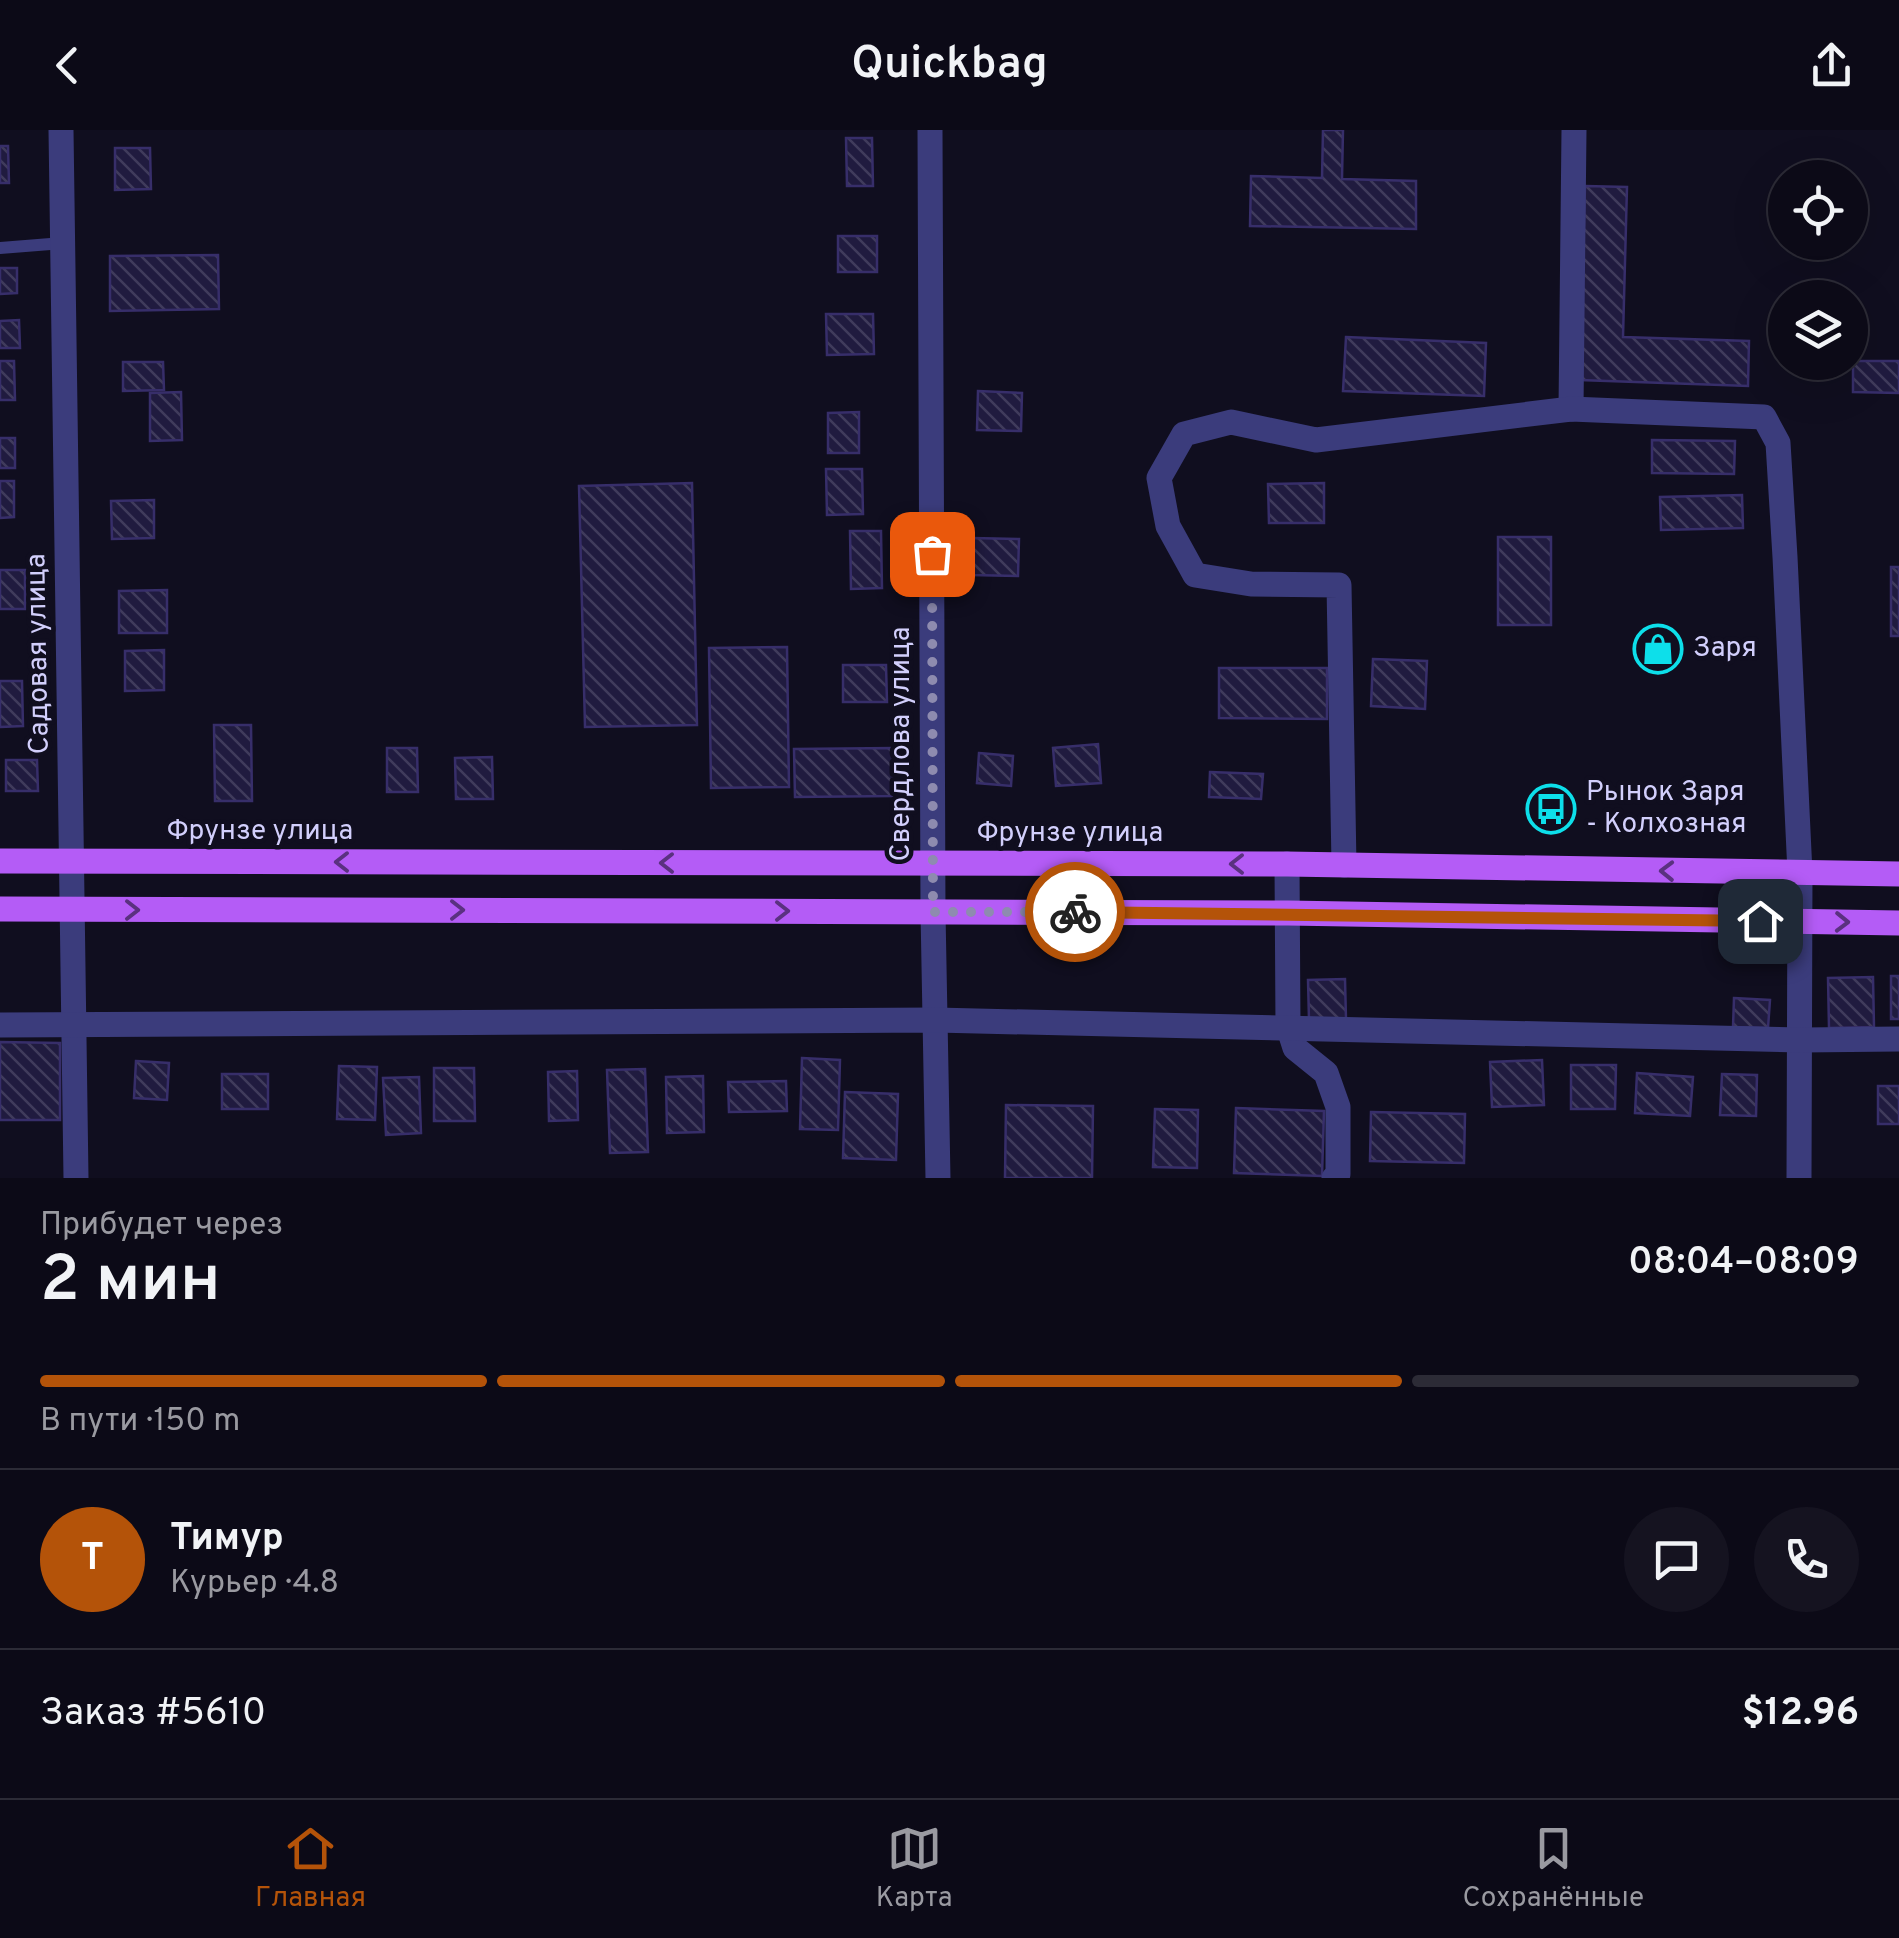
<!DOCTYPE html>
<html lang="ru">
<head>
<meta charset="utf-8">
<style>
	body { margin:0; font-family:Overpass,sans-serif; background:#151320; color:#f1f3f6; height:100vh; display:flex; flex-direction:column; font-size:38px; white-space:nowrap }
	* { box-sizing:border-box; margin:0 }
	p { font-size:32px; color:#9a9aa1 }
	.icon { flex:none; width:55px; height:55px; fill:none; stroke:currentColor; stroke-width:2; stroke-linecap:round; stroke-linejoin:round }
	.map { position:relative; height:1048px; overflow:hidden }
	.sheet { display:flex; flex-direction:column; background:#0c0a17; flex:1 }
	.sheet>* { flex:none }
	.tools { position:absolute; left:1768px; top:30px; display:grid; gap:20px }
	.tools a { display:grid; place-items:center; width:100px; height:100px; border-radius:50%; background:#0c0a17; box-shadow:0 10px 40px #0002,0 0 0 2px #2c2b36; font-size:50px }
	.pin { position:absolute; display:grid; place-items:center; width:85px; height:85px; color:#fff; margin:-42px; border-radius:20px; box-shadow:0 5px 15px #0006 }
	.courier { position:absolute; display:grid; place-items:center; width:100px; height:100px; margin:-50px; border:8px solid #b45309; border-radius:50%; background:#fff; color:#222; box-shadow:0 2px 12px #0007 }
	.summary em { font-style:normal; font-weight:600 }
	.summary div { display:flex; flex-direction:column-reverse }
	.summary { display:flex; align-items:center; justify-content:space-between; height:170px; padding:0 40px }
	h1 { font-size:65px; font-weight:600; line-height:75px }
	.bar { display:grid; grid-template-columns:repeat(4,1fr); gap:15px 10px; align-content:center; height:120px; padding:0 40px }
	.bar i { height:12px; border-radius:8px; background:#2c2b36 }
	.bar .current { background:#b45309 }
	.bar p { grid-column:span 4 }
	.line { display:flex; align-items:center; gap:25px; padding:0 40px; border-top:2px solid #2c2b36 }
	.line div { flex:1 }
	.round { display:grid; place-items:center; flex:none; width:105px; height:105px; border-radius:52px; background:#151320 }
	header { display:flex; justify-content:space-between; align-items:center; height:130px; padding:0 40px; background:#0c0a17; font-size:45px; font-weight:600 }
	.tabs { display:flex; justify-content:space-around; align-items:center; height:140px; border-top:2px solid #2c2b36; background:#0c0a17; font-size:28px; color:#9a9aa1 }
	.tabs a { display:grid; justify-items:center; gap:5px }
	.tabs .current { color:#b45309 }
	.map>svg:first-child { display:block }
	.building { fill:url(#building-back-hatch); stroke:#372e6a; stroke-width:2.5 }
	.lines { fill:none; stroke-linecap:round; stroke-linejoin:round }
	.lane { stroke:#3b3c7c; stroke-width:12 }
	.street { stroke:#3b3c7c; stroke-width:25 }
	.primary { stroke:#b45cf6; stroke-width:25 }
	.oneway { stroke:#5a3180 }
	.done { stroke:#8e8baf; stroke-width:10; stroke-dasharray:0 18 }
	.route { stroke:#b45309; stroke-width:12 }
	.labels { text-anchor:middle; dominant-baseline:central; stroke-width:9; stroke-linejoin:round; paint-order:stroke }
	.poi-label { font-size:28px; fill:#d2cffc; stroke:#100e1f; text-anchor:start }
	.street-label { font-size:28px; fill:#d2cffc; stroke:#100e1f }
</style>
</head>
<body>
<header><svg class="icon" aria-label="back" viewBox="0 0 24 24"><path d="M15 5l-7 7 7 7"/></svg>Quickbag<svg class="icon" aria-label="share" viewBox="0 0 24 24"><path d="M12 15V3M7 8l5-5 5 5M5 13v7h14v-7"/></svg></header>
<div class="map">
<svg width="1899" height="1048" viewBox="0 0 1899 1048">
	<defs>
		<pattern id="building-back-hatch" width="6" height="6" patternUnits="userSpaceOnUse" patternTransform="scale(2.5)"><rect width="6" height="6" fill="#201b3f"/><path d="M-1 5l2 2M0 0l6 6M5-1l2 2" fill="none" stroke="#403b5c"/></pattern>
	</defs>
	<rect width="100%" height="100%" fill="#100e1f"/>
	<g class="building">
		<path d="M1323,0H1343L1342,49L1416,51V99L1250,96L1251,46L1322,48Z"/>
		<path d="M846,8H872L873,56H847Z"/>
		<path d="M0,16H8L9,53H0Z"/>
		<path d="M115,18H150L151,59L115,60Z"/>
		<path d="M1585,56L1627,57L1623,207L1749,211L1748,256L1580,250Z"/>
		<rect x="838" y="106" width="39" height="36"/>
		<path d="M218,125L219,179L110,181V126Z"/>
		<path d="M0,138H17V163L0,164Z"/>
		<path d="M826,184H873L874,224L827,225Z"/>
		<path d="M19,190L20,218H0V191Z"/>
		<path d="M1346,207L1486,213L1484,266L1343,261Z"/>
		<path d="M0,231H14L15,270H0Z"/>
		<path d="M1853,231H1899V263L1853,262Z"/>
		<path d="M123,232H163L164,260L123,261Z"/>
		<path d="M978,261L1022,263L1021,301L977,300Z"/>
		<path d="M181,262L182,310L150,311V263Z"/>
		<path d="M859,282V323H828V283Z"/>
		<rect x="0" y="308" width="15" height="30"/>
		<path d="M1652,310L1735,311L1734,344L1652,343Z"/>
		<path d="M826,339H862L863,384L827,385Z"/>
		<path d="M0,351H14V387L0,388Z"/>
		<path d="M692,353L697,595L585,597L579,356Z"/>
		<path d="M1324,353V393H1269L1268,354Z"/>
		<path d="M1742,365L1743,398L1661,400L1660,367Z"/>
		<path d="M154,370V408L112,409L111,371Z"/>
		<path d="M850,401H881L882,458L851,459Z"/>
		<rect x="1498" y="407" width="53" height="88"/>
		<path d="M972,408L1019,409L1018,446L971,445Z"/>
		<rect x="1891" y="437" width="8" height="69"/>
		<rect x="0" y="440" width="25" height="39"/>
		<path d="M167,460V503H119V461Z"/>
		<path d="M787,517L789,657L711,658L709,518Z"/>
		<path d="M164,520V560L125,561V521Z"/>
		<path d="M1373,529L1427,531L1425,579L1371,576Z"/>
		<path d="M843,535H886L887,572H843Z"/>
		<path d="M1219,538H1327V589L1219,588Z"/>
		<path d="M0,551H22L23,596L0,597Z"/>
		<path d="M214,595H251L252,671H215Z"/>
		<path d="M1098,614L1101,653L1056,656L1053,618Z"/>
		<path d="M387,618H417L418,662H387Z"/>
		<path d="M893,618L894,666L795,667L794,619Z"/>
		<path d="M979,623L1013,626L1011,656L977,653Z"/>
		<path d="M492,627L493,669H456L455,628Z"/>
		<path d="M6,630H37L38,661H6Z"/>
		<path d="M1210,642L1263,644L1261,669L1209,667Z"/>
		<rect x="1891" y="846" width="8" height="43"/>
		<path d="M1873,847L1874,897L1829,898L1828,848Z"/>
		<path d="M1345,849L1346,889L1309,890L1308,850Z"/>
		<path d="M1734,868L1770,870L1768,898L1733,897Z"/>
		<path d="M0,912L60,913V990H0Z"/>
		<path d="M802,928L840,930L838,1000L800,999Z"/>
		<path d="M1542,930L1544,975L1492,977L1490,932Z"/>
		<path d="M136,931L169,933L167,970L134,968Z"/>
		<path d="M1571,935H1616L1615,979H1571Z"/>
		<path d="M339,936L377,937L375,990L337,989Z"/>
		<path d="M434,938H474L475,991H434Z"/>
		<path d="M645,939L648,1022L610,1023L607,940Z"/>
		<path d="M577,941L578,990L549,991L548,942Z"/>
		<path d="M1637,943L1693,947L1690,986L1635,983Z"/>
		<rect x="222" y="944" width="46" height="35"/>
		<path d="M1722,944L1757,945L1756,986L1720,985Z"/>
		<path d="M703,946L704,1002L667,1003L666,947Z"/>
		<path d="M419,947L421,1003L386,1005L383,948Z"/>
		<path d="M786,951L787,981L729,982L728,952Z"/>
		<rect x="1878" y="956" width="21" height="38"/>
		<path d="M845,962L898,964L896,1030L843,1028Z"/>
		<path d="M1006,975L1093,976L1092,1048H1005Z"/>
		<path d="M1236,978L1324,981L1322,1046L1234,1043Z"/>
		<path d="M1155,979L1198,980L1197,1038L1153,1037Z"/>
		<path d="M1371,982L1465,984L1464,1033L1370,1031Z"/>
	</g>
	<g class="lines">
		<path class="lane" d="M0,118L63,113"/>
		<g class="street">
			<path d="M61,0L76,1048"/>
			<path d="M930,0L933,782L938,1048"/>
			<path d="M1571,279L1574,0"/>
			<path d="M1287,734L1288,896L1295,918L1326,943L1338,977V1044L1334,1048"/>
			<path d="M1344,735L1339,455L1251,454L1195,445L1168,396L1159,348L1184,304L1231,292L1316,310L1571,279L1764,287L1778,313L1785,427L1800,743L1799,1048"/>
			<path d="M0,895L936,890L1801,910L1899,909"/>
		</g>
		<g class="primary">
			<path d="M0,731L1287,734L1899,744"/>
			<path d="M0,779L1288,783L1899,793"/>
		</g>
	</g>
	<defs><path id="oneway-chevron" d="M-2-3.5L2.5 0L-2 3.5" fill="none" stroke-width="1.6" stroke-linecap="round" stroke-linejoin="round" transform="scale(2.5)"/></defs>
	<g class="oneway">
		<use href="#oneway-chevron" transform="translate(342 732) rotate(-180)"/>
		<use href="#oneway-chevron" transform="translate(667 733) rotate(-180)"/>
		<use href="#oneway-chevron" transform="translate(1237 734) rotate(-180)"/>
		<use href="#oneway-chevron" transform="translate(1667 741) rotate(-179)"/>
		<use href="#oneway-chevron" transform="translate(132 780)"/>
		<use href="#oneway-chevron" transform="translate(457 780)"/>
		<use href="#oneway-chevron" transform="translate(782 781)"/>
		<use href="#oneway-chevron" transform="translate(1842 792) rotate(1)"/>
	</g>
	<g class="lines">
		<path class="done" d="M932,424L933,782H1075"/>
		<path class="route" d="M1075,782L1760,791"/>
	</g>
	<defs>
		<g id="shop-ring" transform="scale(2.5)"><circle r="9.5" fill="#100e1f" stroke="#0ddfea" stroke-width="1.5"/><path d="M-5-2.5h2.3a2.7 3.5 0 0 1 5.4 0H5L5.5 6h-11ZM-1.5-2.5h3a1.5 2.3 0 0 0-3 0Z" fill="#0ddfea"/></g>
		<g id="bus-ring" transform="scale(2.5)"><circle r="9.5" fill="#100e1f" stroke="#0ddfea" stroke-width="1.5"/><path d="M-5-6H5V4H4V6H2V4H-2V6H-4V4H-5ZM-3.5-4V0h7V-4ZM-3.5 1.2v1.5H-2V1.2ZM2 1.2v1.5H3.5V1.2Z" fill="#0ddfea"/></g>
	</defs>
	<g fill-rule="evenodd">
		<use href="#shop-ring" x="1658" y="519"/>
		<use href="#bus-ring" x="1551" y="679"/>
	</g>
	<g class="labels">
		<g class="poi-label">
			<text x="1693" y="519">Заря</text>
			<text x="1586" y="663">Рынок Заря<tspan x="1586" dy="32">- Колхозная</tspan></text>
		</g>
		<g class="street-label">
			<text transform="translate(39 524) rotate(-91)">Садовая улица</text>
			<text transform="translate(902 614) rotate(-90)">Свердлова улица</text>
			<text x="260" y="702">Фрунзе улица</text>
			<text x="1070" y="704">Фрунзе улица</text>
		</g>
	</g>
</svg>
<div class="tools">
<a><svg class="icon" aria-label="locate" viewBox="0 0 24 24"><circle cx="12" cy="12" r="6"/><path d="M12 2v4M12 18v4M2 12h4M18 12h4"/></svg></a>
<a><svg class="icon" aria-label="layers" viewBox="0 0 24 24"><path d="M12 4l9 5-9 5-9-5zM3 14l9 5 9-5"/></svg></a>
</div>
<div class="pin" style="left:932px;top:424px;background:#ea580c"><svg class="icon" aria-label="bag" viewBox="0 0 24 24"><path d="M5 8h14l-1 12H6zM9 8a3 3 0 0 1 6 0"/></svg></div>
<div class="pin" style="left:1760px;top:791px;background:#1f2937"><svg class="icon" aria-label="home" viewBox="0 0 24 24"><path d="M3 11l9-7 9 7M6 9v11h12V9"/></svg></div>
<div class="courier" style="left:1075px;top:782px"><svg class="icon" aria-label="bike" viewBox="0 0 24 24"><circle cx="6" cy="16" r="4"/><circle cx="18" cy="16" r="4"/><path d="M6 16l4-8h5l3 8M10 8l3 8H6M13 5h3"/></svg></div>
</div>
<section class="sheet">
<div class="summary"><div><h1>2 мин</h1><p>Прибудет через</p></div><em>08:04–08:09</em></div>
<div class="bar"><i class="current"></i><i class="current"></i><i class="current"></i><i></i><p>В пути · 150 m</p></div>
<div class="line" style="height:180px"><b class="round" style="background:#b45309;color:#fff">Т</b><div><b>Тимур</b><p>Курьер · 4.8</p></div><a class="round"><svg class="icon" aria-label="chat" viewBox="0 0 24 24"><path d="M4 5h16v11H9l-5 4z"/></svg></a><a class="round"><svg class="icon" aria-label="phone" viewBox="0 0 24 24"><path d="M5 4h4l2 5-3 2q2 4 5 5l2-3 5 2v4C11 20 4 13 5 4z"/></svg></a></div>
<div class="line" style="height:130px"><div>Заказ #5610</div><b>$12.96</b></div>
</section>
<nav class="tabs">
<a class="current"><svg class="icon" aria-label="home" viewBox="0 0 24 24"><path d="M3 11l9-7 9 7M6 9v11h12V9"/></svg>Главная</a>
<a><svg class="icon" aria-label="map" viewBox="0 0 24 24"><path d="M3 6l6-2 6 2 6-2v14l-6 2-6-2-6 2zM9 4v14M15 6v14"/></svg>Карта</a>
<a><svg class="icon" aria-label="saved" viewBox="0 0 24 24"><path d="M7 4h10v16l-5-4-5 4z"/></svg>Сохранённые</a>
</nav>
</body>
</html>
